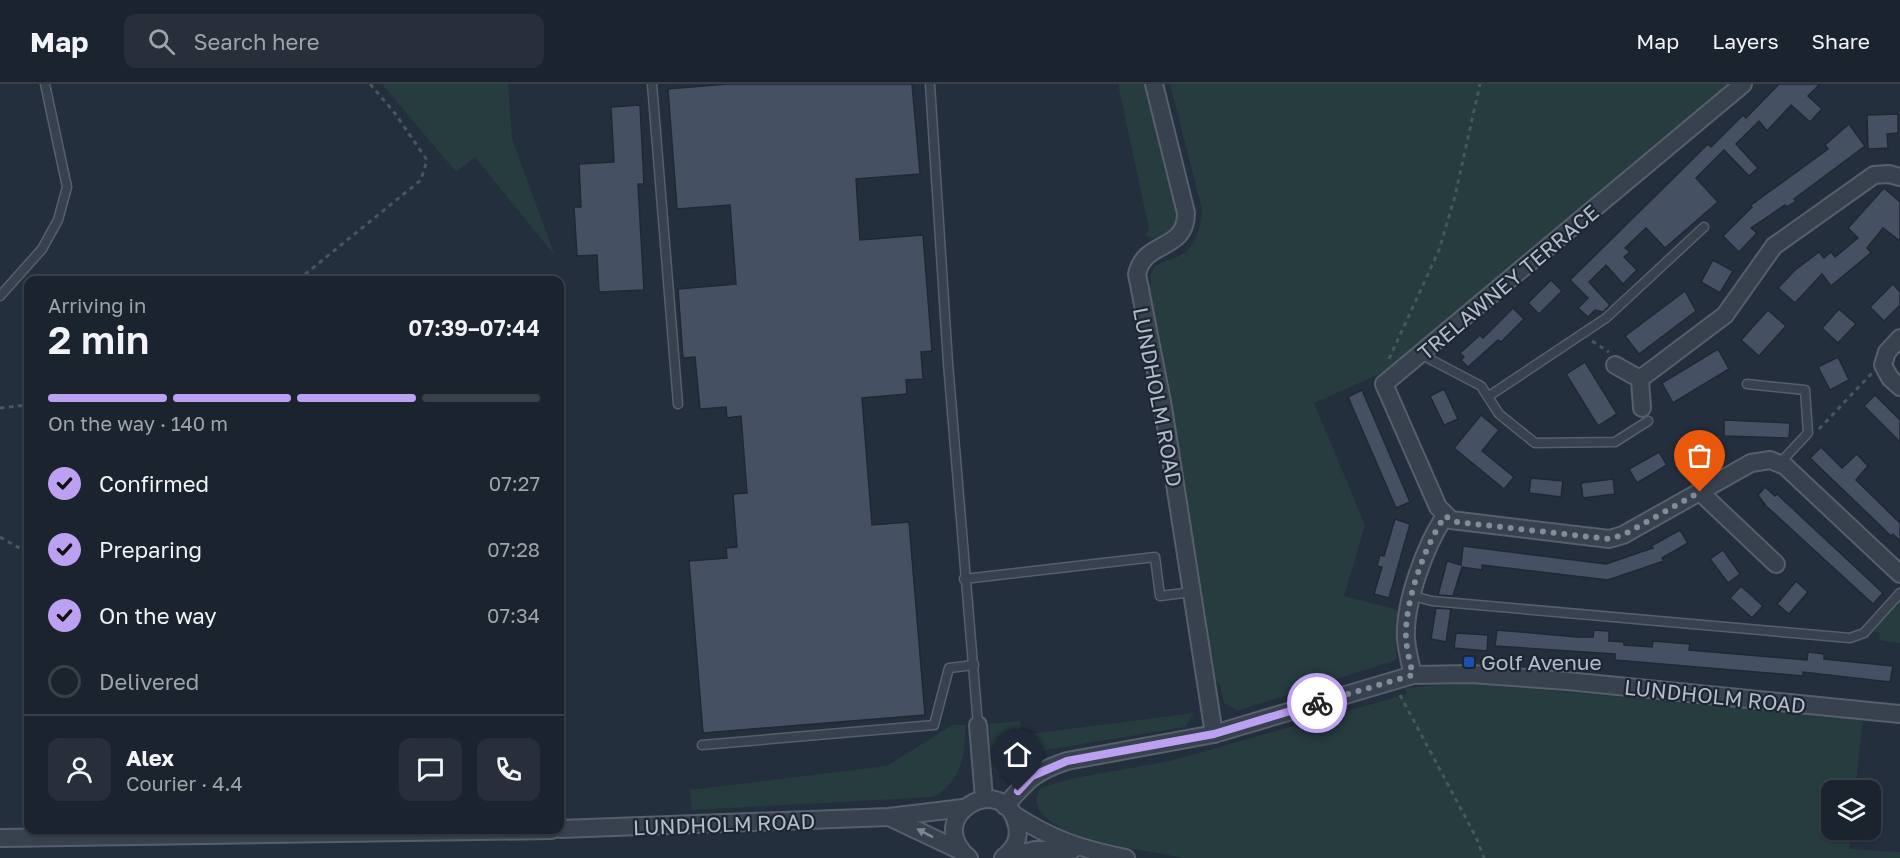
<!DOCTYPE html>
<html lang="en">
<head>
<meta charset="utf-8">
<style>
	body { margin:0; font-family:"Golos Text",sans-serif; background:#282f3a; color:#f1f3f6; height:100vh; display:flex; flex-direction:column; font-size:22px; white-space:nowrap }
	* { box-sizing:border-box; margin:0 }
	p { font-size:20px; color:#a0a4aa }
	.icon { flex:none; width:33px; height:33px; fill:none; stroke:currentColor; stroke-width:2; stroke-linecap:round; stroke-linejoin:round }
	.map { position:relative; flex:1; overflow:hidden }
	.side { position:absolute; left:24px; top:192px; width:540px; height:558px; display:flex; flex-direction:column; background:#1b232e; border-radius:12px; box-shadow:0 2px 4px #0004,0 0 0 2px #39404a }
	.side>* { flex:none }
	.fabs { position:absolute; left:1821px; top:696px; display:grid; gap:12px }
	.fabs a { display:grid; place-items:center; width:60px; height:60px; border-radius:12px; background:#1b232e; box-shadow:0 2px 4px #0004,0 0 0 2px #39404a; font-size:30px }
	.pin { position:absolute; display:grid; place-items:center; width:51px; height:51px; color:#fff; margin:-62px -26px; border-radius:50% 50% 50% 0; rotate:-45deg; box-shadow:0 0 6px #0007 }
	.pin .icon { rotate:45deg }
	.courier { position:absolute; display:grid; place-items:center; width:60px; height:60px; margin:-30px; border:4px solid #bca0f2; border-radius:50%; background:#fff; color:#222; box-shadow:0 2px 8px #0007 }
	.head em { font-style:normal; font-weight:600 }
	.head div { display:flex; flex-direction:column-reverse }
	.head { display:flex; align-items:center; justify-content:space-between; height:102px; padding:0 24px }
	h1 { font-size:39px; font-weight:600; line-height:45px }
	.bar { display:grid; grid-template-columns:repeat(4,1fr); gap:9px 6px; align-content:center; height:72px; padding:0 24px }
	.bar i { height:8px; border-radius:4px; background:#39404a }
	.bar .current { background:#bca0f2 }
	.bar p { grid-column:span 4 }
	.line { display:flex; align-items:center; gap:15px; padding:0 24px; border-top:2px solid #39404a }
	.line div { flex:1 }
	.round { display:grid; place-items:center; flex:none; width:63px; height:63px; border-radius:12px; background:#282f3a }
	ol { padding:0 24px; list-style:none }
	li { display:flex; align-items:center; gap:18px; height:66px }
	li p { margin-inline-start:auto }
	li .icon { padding:6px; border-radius:50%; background:#bca0f2; color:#111; stroke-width:4 }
	li:last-child { color:#a0a4aa }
	li i { width:33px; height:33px; border:3px solid #39404a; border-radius:50% }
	header { display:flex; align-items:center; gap:36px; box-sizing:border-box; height:84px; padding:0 30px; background:#1b232e; border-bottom:2px solid #39404a }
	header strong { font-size:28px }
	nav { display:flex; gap:33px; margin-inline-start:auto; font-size:21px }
	.search { width:420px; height:54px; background:#282f3a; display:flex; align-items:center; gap:15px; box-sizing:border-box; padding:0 21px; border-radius:12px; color:#a0a4aa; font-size:22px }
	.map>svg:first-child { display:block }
	.green { fill:#263c3f }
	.building { fill:#455162; stroke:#1f2835; stroke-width:1.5 }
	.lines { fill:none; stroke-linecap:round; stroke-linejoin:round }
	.service-casing { stroke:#565f6c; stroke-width:11 }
	.minor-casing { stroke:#565f6c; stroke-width:20 }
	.path { stroke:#44595c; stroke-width:3; stroke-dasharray:4.5 4.5; stroke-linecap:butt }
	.service { stroke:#38414e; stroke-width:8 }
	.minor { stroke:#38414e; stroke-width:16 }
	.oneway { fill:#7c8592 }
	.done { stroke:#828b98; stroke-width:6; stroke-dasharray:0 10.8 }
	.route { stroke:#bca0f2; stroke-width:8 }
	.transit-dot { fill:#1a4fb4; stroke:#1d2633; stroke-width:2 }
	.labels { text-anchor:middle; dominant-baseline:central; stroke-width:4.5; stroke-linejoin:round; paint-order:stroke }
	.street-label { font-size:21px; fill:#b4bcc9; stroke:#1d2633 }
	.poi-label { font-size:21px; fill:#b4bcc9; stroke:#1d2633; text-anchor:start }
</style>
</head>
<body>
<header>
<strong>Map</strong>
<div class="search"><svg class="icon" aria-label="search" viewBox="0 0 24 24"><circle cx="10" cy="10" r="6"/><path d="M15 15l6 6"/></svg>Search here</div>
<nav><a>Map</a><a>Layers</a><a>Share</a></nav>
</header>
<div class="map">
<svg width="1900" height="774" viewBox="0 0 1900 774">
	<rect width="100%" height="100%" fill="#242f3e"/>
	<g class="green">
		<path d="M382,0H508L512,55L555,172L475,73L456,88Z"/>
		<path d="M1118,0H1146L1178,131C1177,144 1169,151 1156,155L1145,152L1149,145Z"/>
		<path d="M1170,0H1732L1391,285L1314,319L1365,441L1344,512L1397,526L1396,576L1237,627L1224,619L1219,598L1214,597L1146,201L1151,200C1149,177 1165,179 1181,171C1197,162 1201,141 1202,125Z"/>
		<path d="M1900,515V559L1879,556L1880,549L1872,547Z"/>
		<path d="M1466,599L1863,635L1855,706H1832V746H1851L1849,765L1900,768V774H1183C1151,766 1049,757 1038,722C1035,716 1038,710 1040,704L1070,695L1170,677L1407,610L1405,604Z"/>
		<path d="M1194,629L1185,643L1046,666L1031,674L1007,693L997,690L993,685L989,640L1020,637L1022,651Z"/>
		<path d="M952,641H965C966,670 961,699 933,713L692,726L690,706L887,682Z"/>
	</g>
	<g class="building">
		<path d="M727,0H912L920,90L856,95L860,156L923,151L932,267L921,268L923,295L906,296L907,310L862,314L872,441L909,438L925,631L703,649L689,477L727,474L726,464L737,463L733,410L747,409L741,332L727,334L726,323L700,325L695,273L683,274L678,205L736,200L730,121L677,125L668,5Z"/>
		<path d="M1779,0H1820L1808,12L1822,25L1810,38L1791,21L1767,47L1759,37L1736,60L1758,84L1749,92L1724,66L1696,94L1718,118L1665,164L1646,144L1625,164L1630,168L1624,173L1637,186L1623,200L1606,181L1589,198L1610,221L1603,228L1595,226L1588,233L1578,224L1588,214L1570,196L1708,60L1711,63L1743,31L1746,34Z"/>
		<path d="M640,21L644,100H638L644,206L599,208L597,171L577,172L574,123H581L579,80L614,78L611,23Z"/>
		<path d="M1898,30V49L1887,50L1888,64L1868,65L1867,31Z"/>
		<path d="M1849,40L1865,62L1794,115L1796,117L1787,123L1785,121L1751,144L1757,149L1739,168L1723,152L1752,123L1751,121L1828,65L1825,61Z"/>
		<path d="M1884,104L1900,118V157L1883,144L1867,164L1871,169L1831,202L1822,190L1795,219L1778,204L1795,186L1819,168L1824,174L1831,168L1835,173L1858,154L1848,144Z"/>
		<path d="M1713,176L1733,187L1720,209L1701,198Z"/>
		<path d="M1551,196L1562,207L1539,230L1528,219Z"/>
		<path d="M1893,200L1900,208V221L1884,237L1870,223Z"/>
		<path d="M1685,207L1696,227L1639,270L1625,252Z"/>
		<path d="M1513,224L1524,235L1501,258L1498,256L1468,283L1461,276L1464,273L1460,269L1480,251L1483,254Z"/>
		<path d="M1839,225L1856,240L1838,259L1822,244Z"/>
		<path d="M1768,226L1786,242L1759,272L1741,256Z"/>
		<path d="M1718,265L1729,285L1673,319L1662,299Z"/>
		<path d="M1838,273L1849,296L1830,306L1818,283Z"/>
		<path d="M1585,278L1617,330L1598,342L1566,290Z"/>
		<path d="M1444,305L1458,335L1444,341L1430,312Z"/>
		<path d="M1362,306L1410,418L1396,424L1348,313Z"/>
		<path d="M1875,311L1900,336V358L1864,322Z"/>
		<path d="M1481,331L1499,346L1482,367L1514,393L1504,405L1454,364Z"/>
		<path d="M1724,336L1790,339L1789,354L1724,352Z"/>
		<path d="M1705,351L1713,365L1685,381L1677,368Z"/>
		<path d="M1821,363L1842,384L1857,370L1868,382L1856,396L1900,439V457L1893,450L1891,452L1810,374Z"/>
		<path d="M1659,368L1667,381L1637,399L1629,385Z"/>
		<path d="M1531,394L1563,397L1561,413L1529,409Z"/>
		<path d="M1613,395L1615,410L1583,414L1581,399Z"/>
		<path d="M1765,403L1775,412L1777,410L1883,509L1873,520L1766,422L1758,411Z"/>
		<path d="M1395,435L1410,440L1389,514L1374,510L1382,483L1377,482L1380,471L1384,472Z"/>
		<path d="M1680,446L1688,459L1662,474L1664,477L1608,496L1482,481V486L1462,483L1453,512L1438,511L1447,477L1461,481L1463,462L1606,480L1653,464L1651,462Z"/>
		<path d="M1723,466L1740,490L1728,499L1710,475Z"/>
		<path d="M1796,497L1808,508L1789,530L1777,520Z"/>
		<path d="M1741,502L1763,522L1752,534L1730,514Z"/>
		<path d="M1436,524L1451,525L1446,558L1431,555Z"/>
		<path d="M1497,546L1577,553H1593L1594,546L1609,547V557L1624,558V561L1652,563L1653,557L1690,560L1689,566L1807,576L1808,568L1824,570V575L1893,582L1890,598L1803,588V592L1615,576V570L1495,562Z"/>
		<path d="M1456,549L1488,551L1487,567L1454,564Z"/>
	</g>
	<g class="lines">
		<g class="service-casing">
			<g id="service">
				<path d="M652,0L678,320"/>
				<path d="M930,0L948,279L978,641"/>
				<path d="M0,212L42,165L58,136L67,103L45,0"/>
				<path d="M1422,271L1481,302L1499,330L1535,359L1615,358L1648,337"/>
				<path d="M1747,300L1805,306L1808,349L1780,379"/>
				<path d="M1489,312L1606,234L1704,143"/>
				<path d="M964,495L1155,473L1160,512L1192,508"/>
				<path d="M1413,512L1432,517L1850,554L1864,549L1900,509"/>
				<path d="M702,661L934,641L949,584L974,581"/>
			</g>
		</g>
		<g class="minor-casing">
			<g id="minor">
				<path d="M1154,0L1186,129C1186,168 1145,155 1137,190L1163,323L1214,650"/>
				<path d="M1743,0L1384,300L1438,423L1451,436L1609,455L1623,451L1751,379L1770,376L1785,382L1900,490"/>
				<path d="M1900,254L1887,268L1883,281L1890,294L1900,303"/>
				<path d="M1615,281L1640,295"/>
				<path d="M1642,324L1640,295L1725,231L1774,162L1874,91L1889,90L1900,93"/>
				<path d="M1700,408L1776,480"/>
				<path d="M1413,591C1410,579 1407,567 1406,555C1404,519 1425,462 1445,432"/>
				<path d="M978,641L984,714"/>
				<path d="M1005,722C1028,696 1034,688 1067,677L1214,650L1413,591L1471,590L1567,597L1900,630"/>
				<path d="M1013,730C1051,755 1081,765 1126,774"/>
				<path d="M891,734L961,767"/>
				<path d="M560,745L889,733L963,724"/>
				<path d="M0,754L552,746"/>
				<path d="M969,774C920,732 1005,684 1017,742C1020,756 1014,765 1003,774"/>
				<path d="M1005,774L1035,766H1072"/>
			</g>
		</g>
		<g class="path">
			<path d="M298,196L421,96L427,76L394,28L370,0"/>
			<path d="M1592,257L1609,268"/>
			<path d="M1389,275L1439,166L1455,112L1480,0"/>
			<path d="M0,324L28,321"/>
			<path d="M1819,345L1872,289"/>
			<path d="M0,453L28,469"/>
			<path d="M1400,611L1476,753L1484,774"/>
		</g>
		<use href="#service" class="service"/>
		<use href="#minor" class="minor"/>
	</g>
	<defs><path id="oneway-solid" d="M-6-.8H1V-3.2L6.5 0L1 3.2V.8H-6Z" transform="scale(1.5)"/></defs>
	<use class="oneway" href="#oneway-solid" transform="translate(925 749) rotate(-153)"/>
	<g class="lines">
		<path class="done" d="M1317,619L1413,591C1410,579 1407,567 1406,555C1404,519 1425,461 1445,432L1457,438L1609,455L1623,451L1700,408"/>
		<path class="route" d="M1018,707L1032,692L1067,677L1214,650L1317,619"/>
	</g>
	<rect class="transit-dot" x="1463" y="572" width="12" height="12" rx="3"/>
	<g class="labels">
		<g class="street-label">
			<text transform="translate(1508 198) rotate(-40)">TRELAWNEY TERRACE</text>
			<text transform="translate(1158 313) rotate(79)">LUNDHOLM ROAD</text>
			<text transform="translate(1715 612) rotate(6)">LUNDHOLM ROAD</text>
			<text transform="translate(724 740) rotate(-2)">LUNDHOLM ROAD</text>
		</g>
		<g class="poi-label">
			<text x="1481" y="578">Golf Avenue</text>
		</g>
	</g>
</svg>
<div class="fabs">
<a><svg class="icon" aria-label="layers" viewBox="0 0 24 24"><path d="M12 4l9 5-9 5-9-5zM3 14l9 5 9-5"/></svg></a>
</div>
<div class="pin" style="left:1700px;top:408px;background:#ea580c"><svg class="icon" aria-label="bag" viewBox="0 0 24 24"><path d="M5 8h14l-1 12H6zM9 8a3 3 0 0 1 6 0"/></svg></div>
<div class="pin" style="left:1018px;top:707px;background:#1f2937"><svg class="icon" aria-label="home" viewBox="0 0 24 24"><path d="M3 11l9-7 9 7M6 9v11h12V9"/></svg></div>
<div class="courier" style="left:1317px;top:619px"><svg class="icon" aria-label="bike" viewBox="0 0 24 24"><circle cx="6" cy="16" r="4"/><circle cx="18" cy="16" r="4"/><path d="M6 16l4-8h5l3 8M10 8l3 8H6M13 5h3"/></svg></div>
<section class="side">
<div class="head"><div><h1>2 min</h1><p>Arriving in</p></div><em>07:39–07:44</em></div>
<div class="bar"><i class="current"></i><i class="current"></i><i class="current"></i><i></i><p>On the way · 140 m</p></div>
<ol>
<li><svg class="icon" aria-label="check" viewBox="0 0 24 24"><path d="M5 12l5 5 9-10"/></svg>Confirmed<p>07:27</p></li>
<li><svg class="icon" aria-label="check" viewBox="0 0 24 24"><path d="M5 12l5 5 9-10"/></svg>Preparing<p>07:28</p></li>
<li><svg class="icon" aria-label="check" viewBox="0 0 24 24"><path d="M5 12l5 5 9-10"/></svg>On the way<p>07:34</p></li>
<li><i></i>Delivered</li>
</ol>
<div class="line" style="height:108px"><a class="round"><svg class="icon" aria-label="person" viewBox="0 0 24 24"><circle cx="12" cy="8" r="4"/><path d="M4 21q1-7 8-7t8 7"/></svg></a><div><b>Alex</b><p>Courier · 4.4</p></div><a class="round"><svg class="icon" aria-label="chat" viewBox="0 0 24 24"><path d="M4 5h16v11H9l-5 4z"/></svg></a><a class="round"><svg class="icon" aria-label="phone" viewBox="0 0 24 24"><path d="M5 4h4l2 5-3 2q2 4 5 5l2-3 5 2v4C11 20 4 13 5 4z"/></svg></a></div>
</section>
</div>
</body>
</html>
